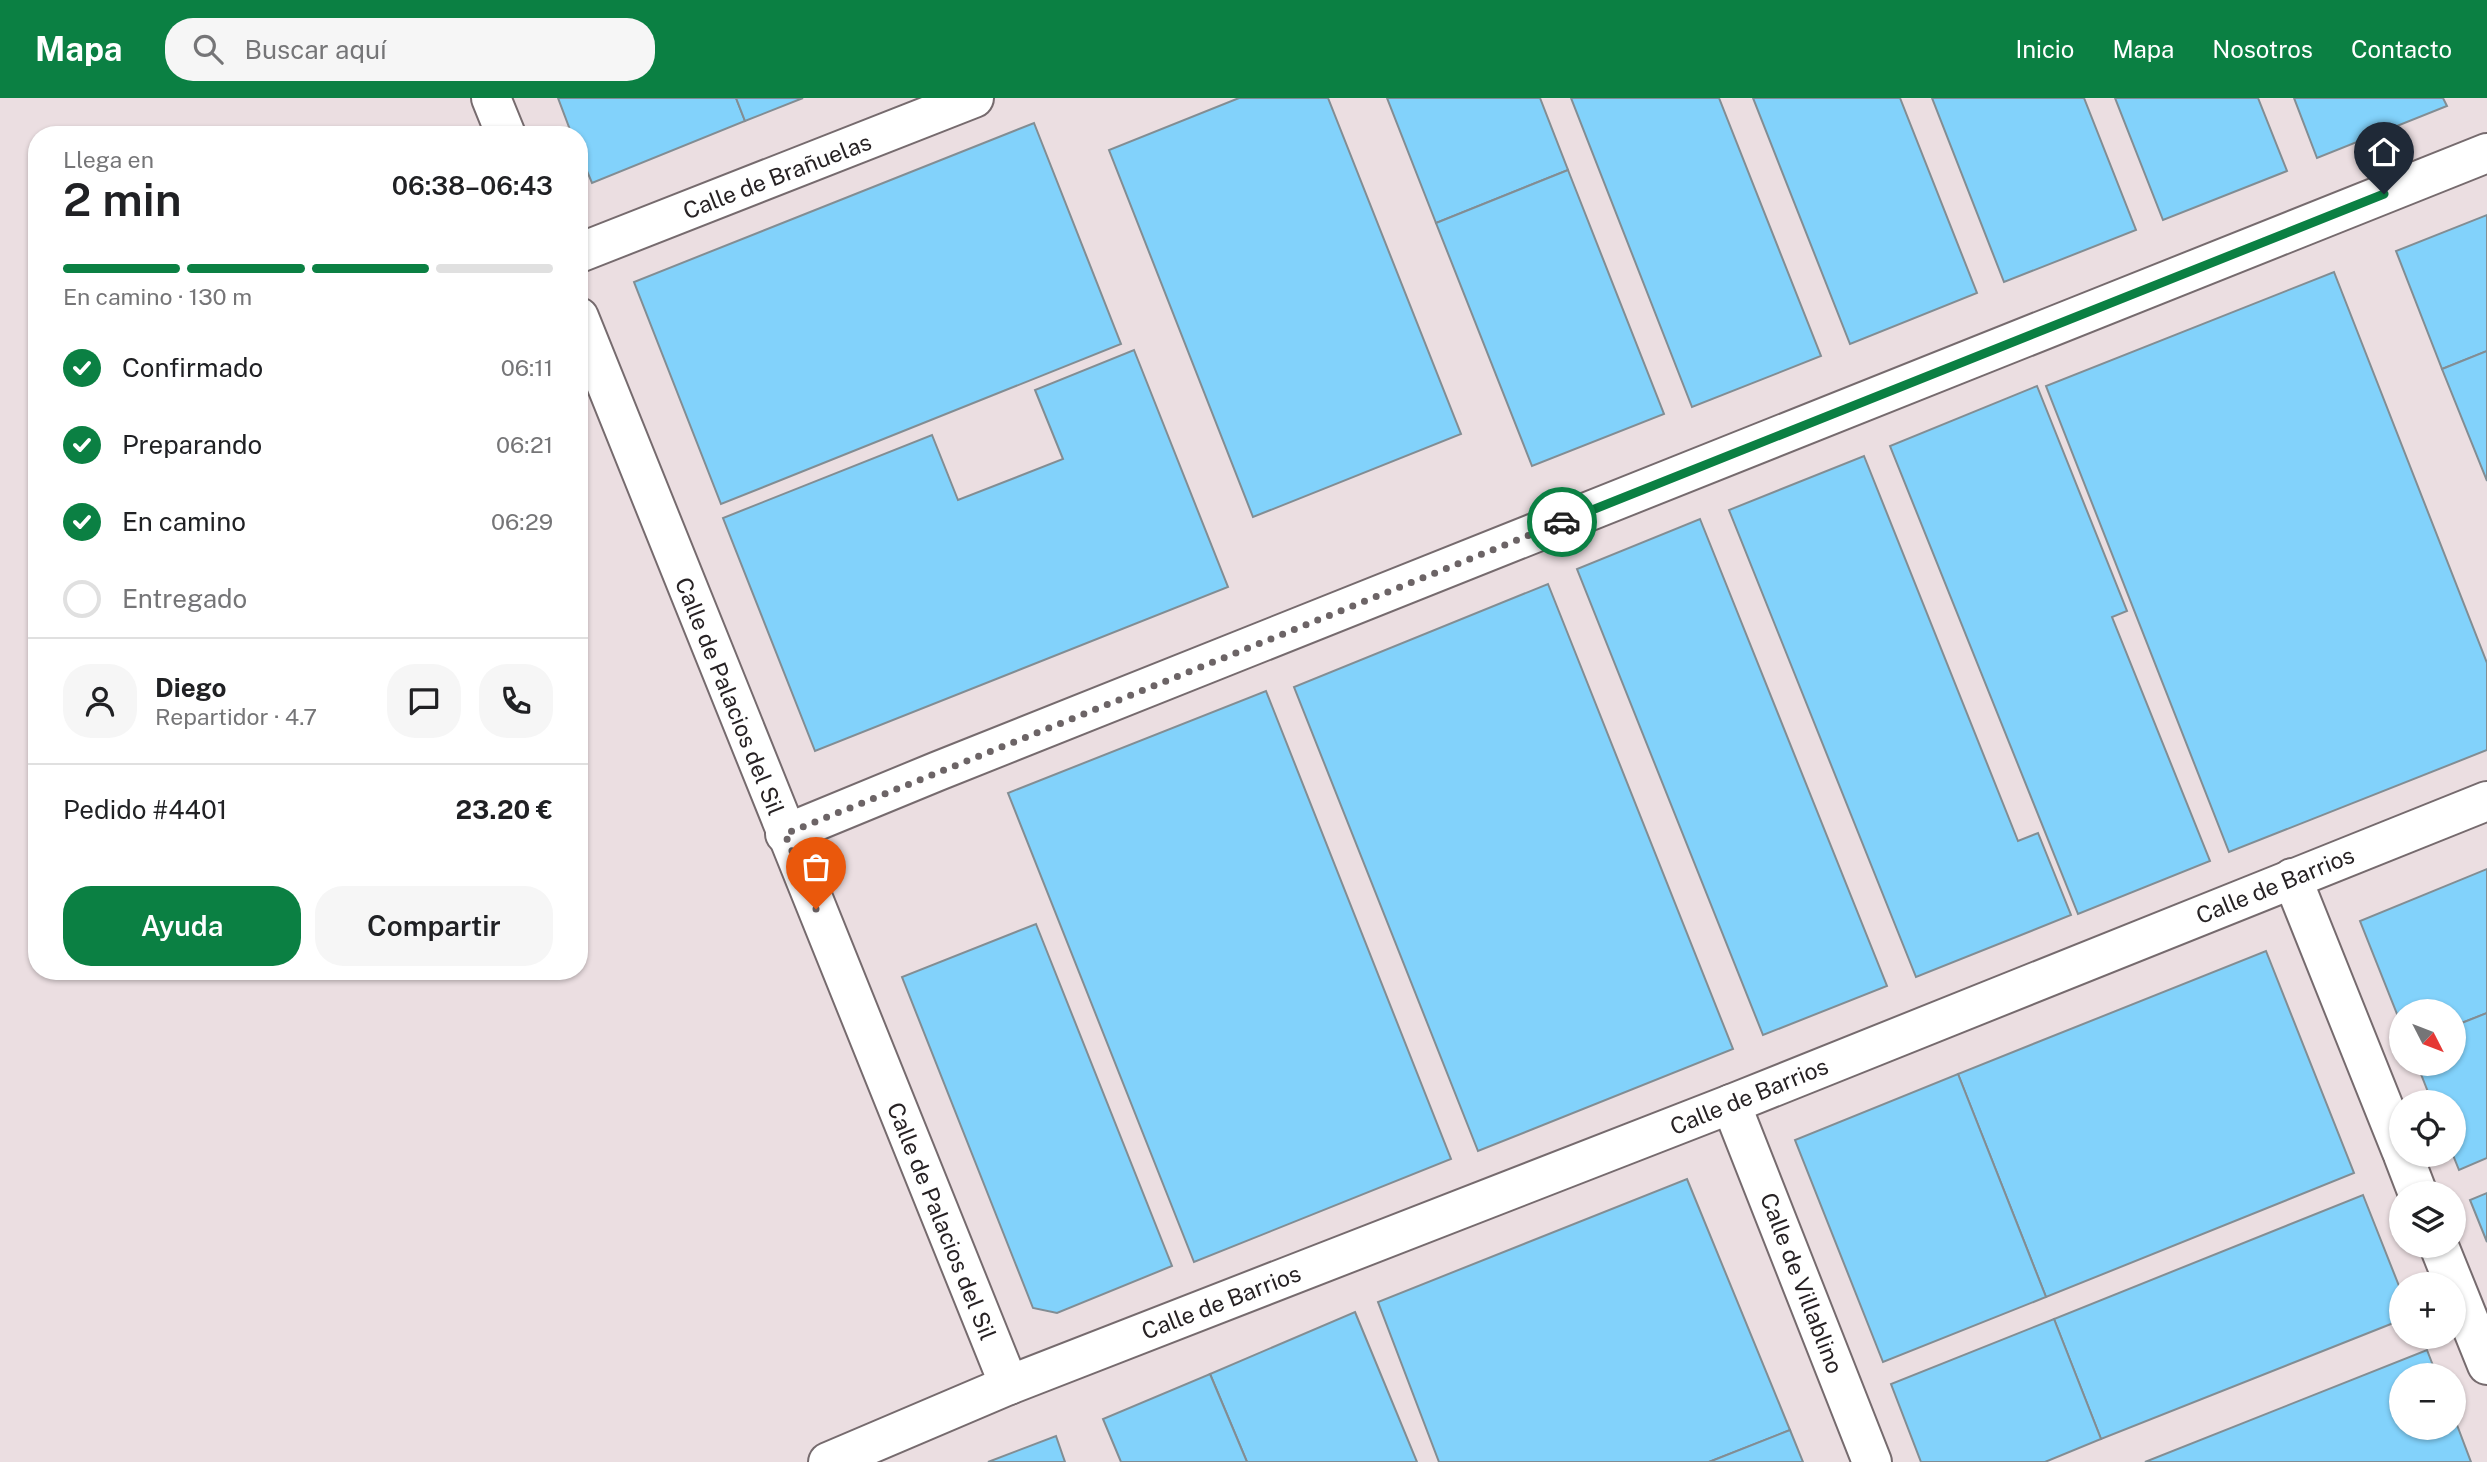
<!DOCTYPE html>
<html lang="es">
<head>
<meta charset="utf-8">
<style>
	body { margin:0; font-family:"Public Sans",sans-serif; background:#f6f6f6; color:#202124; height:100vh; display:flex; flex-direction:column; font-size:26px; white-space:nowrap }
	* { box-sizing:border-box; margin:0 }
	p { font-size:23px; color:#757577 }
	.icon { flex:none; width:38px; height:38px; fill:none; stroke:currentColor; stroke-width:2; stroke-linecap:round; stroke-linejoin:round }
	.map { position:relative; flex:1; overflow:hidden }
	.drawer { position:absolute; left:28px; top:28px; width:560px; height:854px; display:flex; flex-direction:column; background:#fff; border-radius:28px; box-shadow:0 2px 5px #0004 }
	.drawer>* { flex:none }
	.needle { width:46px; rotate:132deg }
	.controls { position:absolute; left:2389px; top:901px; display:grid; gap:14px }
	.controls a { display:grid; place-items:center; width:77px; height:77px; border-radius:50%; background:#fff; box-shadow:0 2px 5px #0004; font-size:35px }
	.pin { position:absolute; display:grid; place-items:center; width:60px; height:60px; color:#fff; margin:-72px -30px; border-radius:50% 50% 50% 0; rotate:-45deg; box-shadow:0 0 7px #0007 }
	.pin .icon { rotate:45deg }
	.courier { position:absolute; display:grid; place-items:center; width:70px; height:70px; margin:-35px; border:5px solid #0b8043; border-radius:50%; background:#fff; color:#222; box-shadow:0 2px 9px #0007 }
	.headline em { font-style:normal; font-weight:600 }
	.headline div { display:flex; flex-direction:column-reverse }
	.headline { display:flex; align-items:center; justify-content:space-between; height:119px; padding:0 35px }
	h1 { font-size:46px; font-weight:600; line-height:52px }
	.bar { display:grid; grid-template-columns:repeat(4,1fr); gap:10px 7px; align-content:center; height:84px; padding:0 35px }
	.bar i { height:9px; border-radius:5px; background:#e0e0e0 }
	.bar .current { background:#0b8043 }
	.bar p { grid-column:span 4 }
	.line { display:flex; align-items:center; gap:18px; padding:0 35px; border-top:2px solid #e0e0e0 }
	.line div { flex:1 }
	.round { display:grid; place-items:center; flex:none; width:74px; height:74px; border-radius:28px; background:#f6f6f6 }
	ol { padding:0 35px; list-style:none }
	li { display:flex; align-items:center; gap:21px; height:77px }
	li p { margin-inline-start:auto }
	li .icon { padding:7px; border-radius:50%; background:#0b8043; color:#fff; stroke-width:4 }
	li:last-child { color:#757577 }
	li i { width:38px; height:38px; border:4px solid #e0e0e0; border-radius:50% }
	.action { display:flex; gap:14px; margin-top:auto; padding:14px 35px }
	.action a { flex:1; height:80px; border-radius:28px; background:#0b8043; color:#fff; font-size:28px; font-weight:600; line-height:80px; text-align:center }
	.action a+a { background:#f6f6f6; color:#202124 }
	header { display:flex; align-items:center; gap:42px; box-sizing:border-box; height:98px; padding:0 35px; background:#0b8043; color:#fff }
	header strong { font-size:33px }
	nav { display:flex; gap:38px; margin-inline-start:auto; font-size:24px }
	.search { width:490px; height:63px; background:#f6f6f6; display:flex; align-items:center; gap:18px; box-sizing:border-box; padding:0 24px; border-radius:28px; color:#757577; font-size:26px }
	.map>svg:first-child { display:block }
	.building { fill:#82d2fb; stroke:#828d93; stroke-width:2 }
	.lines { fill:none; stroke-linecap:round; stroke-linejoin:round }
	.street-casing { stroke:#766b6e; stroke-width:42 }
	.street { stroke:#fff; stroke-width:38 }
	.done { stroke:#6c6466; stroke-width:7; stroke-dasharray:0 12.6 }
	.route { stroke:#0b8043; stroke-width:9 }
	.labels { text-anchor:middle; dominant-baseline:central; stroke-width:5; stroke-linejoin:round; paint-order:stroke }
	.street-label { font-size:23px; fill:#272224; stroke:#fff }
</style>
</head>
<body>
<header>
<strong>Mapa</strong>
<div class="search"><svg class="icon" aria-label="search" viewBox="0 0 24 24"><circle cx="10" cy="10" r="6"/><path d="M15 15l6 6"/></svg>Buscar aquí</div>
<nav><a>Inicio</a><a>Mapa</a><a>Nosotros</a><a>Contacto</a></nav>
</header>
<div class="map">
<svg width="2487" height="1364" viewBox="0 0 2487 1364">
	<rect width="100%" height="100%" fill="#ebdee1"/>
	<g class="building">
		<path d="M558,0H736L745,23L592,85L579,54V37H572Z"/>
		<path d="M736,0H803L745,23Z"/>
		<path d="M1239,0H1328L1461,336L1253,419L1109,52Z"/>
		<path d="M1387,0H1540L1568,72L1436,125Z"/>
		<path d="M1571,0H1719L1821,258L1692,309Z"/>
		<path d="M1753,0H1900L1977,195L1850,246Z"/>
		<path d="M1932,0H2084L2136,132L2004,184Z"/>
		<path d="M2115,0H2258L2287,73L2163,122Z"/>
		<path d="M2294,0H2443L2447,8L2317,60Z"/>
		<path d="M1034,25L1121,246L721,406L634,184Z"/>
		<path d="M1568,72L1664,316L1532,368L1436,125Z"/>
		<path d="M2487,117V253L2442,271L2396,153Z"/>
		<path d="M2334,174L2487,565V652L2229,754L2046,288Z"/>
		<path d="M1134,252L1228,489L815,653L723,420L932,337L958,402L1063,361L1035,292Z"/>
		<path d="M2487,253V383L2442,271Z"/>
		<path d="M2037,288L2127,513L2112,519L2210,763L2078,816L1890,348Z"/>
		<path d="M1864,358L2018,743L2038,735L2071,817L1916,879L1729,412Z"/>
		<path d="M1700,421L1887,888L1763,937L1577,471Z"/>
		<path d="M1548,486L1733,951L1478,1053L1294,589Z"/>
		<path d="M1266,593L1451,1061L1194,1164L1008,695Z"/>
		<path d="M2487,771V915L2454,928V914H2401V926L2360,823Z"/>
		<path d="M1036,826L1172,1168L1057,1215L1033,1210L902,879Z"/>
		<path d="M2266,853L2354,1075L2046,1199L1958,976Z"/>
		<path d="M2487,915V1060L2459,1072L2453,1057L2454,1004H2432L2417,966H2454V928Z"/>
		<path d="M1958,976L2046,1199L1883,1264L1795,1042Z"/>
		<path d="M1687,1081L1790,1332L1709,1364H1439L1378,1204Z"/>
		<path d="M2487,1095V1144L2470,1102Z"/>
		<path d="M2363,1097L2401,1193V1222L2101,1341L2054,1221Z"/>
		<path d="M1355,1214L1417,1364H1247L1210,1276Z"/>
		<path d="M2054,1221L2101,1341L2045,1364H1921L1891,1286Z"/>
		<path d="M2427,1252L2437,1278H2401V1330H2454V1319L2471,1364H2145Z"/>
		<path d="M1210,1276L1247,1364H1121L1103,1321Z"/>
		<path d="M1790,1332L1803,1364H1709Z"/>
		<path d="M1056,1338L1065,1364H988Z"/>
	</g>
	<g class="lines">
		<g class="street-casing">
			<g id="street">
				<path d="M491,0L506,37"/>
				<path d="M579,155L974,0"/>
				<path d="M579,219L1009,1287"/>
				<path d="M785,736L938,673L2487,55"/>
				<path d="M2292,780L2401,1052"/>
				<path d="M1731,1006L1872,1364"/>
				<path d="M2403,1057L2418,1096"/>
				<path d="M2439,1148L2487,1267"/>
				<path d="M828,1364L1009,1287L1731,1006L2487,703"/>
			</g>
		</g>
		<use href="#street" class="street"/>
	</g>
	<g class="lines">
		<path class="done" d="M816,811L785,736L1562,424"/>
		<path class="route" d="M1562,424L2384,96"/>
	</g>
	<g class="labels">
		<g class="street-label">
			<text transform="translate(777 78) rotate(-21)">Calle de Brañuelas</text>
			<text transform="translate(730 598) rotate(68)">Calle de Palacios del Sil</text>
			<text transform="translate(2275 787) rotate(-22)">Calle de Barrios</text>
			<text transform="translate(1749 998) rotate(-22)">Calle de Barrios</text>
			<text transform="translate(942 1123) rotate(68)">Calle de Palacios del Sil</text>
			<text transform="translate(1802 1185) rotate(69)">Calle de Villablino</text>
			<text transform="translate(1221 1204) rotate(-21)">Calle de Barrios</text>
		</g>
	</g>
</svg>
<div class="controls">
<a><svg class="needle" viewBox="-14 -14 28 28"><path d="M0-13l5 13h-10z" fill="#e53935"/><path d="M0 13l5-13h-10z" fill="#757577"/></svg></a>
<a><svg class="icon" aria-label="locate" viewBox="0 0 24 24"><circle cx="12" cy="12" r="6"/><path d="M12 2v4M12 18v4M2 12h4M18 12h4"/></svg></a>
<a><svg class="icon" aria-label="layers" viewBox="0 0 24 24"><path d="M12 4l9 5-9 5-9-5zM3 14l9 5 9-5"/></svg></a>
<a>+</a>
<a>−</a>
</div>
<div class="pin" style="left:816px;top:811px;background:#ea580c"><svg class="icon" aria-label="bag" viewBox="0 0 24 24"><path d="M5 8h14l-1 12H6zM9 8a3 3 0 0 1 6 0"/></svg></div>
<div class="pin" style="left:2384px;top:96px;background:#1f2937"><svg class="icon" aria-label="home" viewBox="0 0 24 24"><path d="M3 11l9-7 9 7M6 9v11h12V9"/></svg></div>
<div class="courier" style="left:1562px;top:424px"><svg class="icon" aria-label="car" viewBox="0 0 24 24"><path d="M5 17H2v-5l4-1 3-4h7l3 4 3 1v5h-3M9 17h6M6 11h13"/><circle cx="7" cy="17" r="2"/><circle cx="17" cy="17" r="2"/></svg></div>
<section class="drawer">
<div class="headline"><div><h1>2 min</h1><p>Llega en</p></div><em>06:38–06:43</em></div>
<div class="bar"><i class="current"></i><i class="current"></i><i class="current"></i><i></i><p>En camino · 130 m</p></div>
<ol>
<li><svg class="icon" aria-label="check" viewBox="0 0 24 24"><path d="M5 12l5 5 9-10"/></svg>Confirmado<p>06:11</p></li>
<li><svg class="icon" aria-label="check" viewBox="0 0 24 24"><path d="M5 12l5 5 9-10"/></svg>Preparando<p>06:21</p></li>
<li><svg class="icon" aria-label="check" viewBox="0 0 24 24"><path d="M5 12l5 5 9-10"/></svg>En camino<p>06:29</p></li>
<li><i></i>Entregado</li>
</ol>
<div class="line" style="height:126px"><a class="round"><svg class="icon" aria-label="person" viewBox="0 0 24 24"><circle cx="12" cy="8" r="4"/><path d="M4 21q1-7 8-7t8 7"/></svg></a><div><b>Diego</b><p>Repartidor · 4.7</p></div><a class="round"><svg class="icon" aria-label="chat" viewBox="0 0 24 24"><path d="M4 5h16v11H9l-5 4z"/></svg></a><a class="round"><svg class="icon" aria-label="phone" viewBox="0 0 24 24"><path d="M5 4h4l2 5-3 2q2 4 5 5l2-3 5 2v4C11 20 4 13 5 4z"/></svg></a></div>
<div class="line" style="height:91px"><div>Pedido #4401</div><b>23.20 €</b></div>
<div class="action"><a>Ayuda</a><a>Compartir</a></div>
</section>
</div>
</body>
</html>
